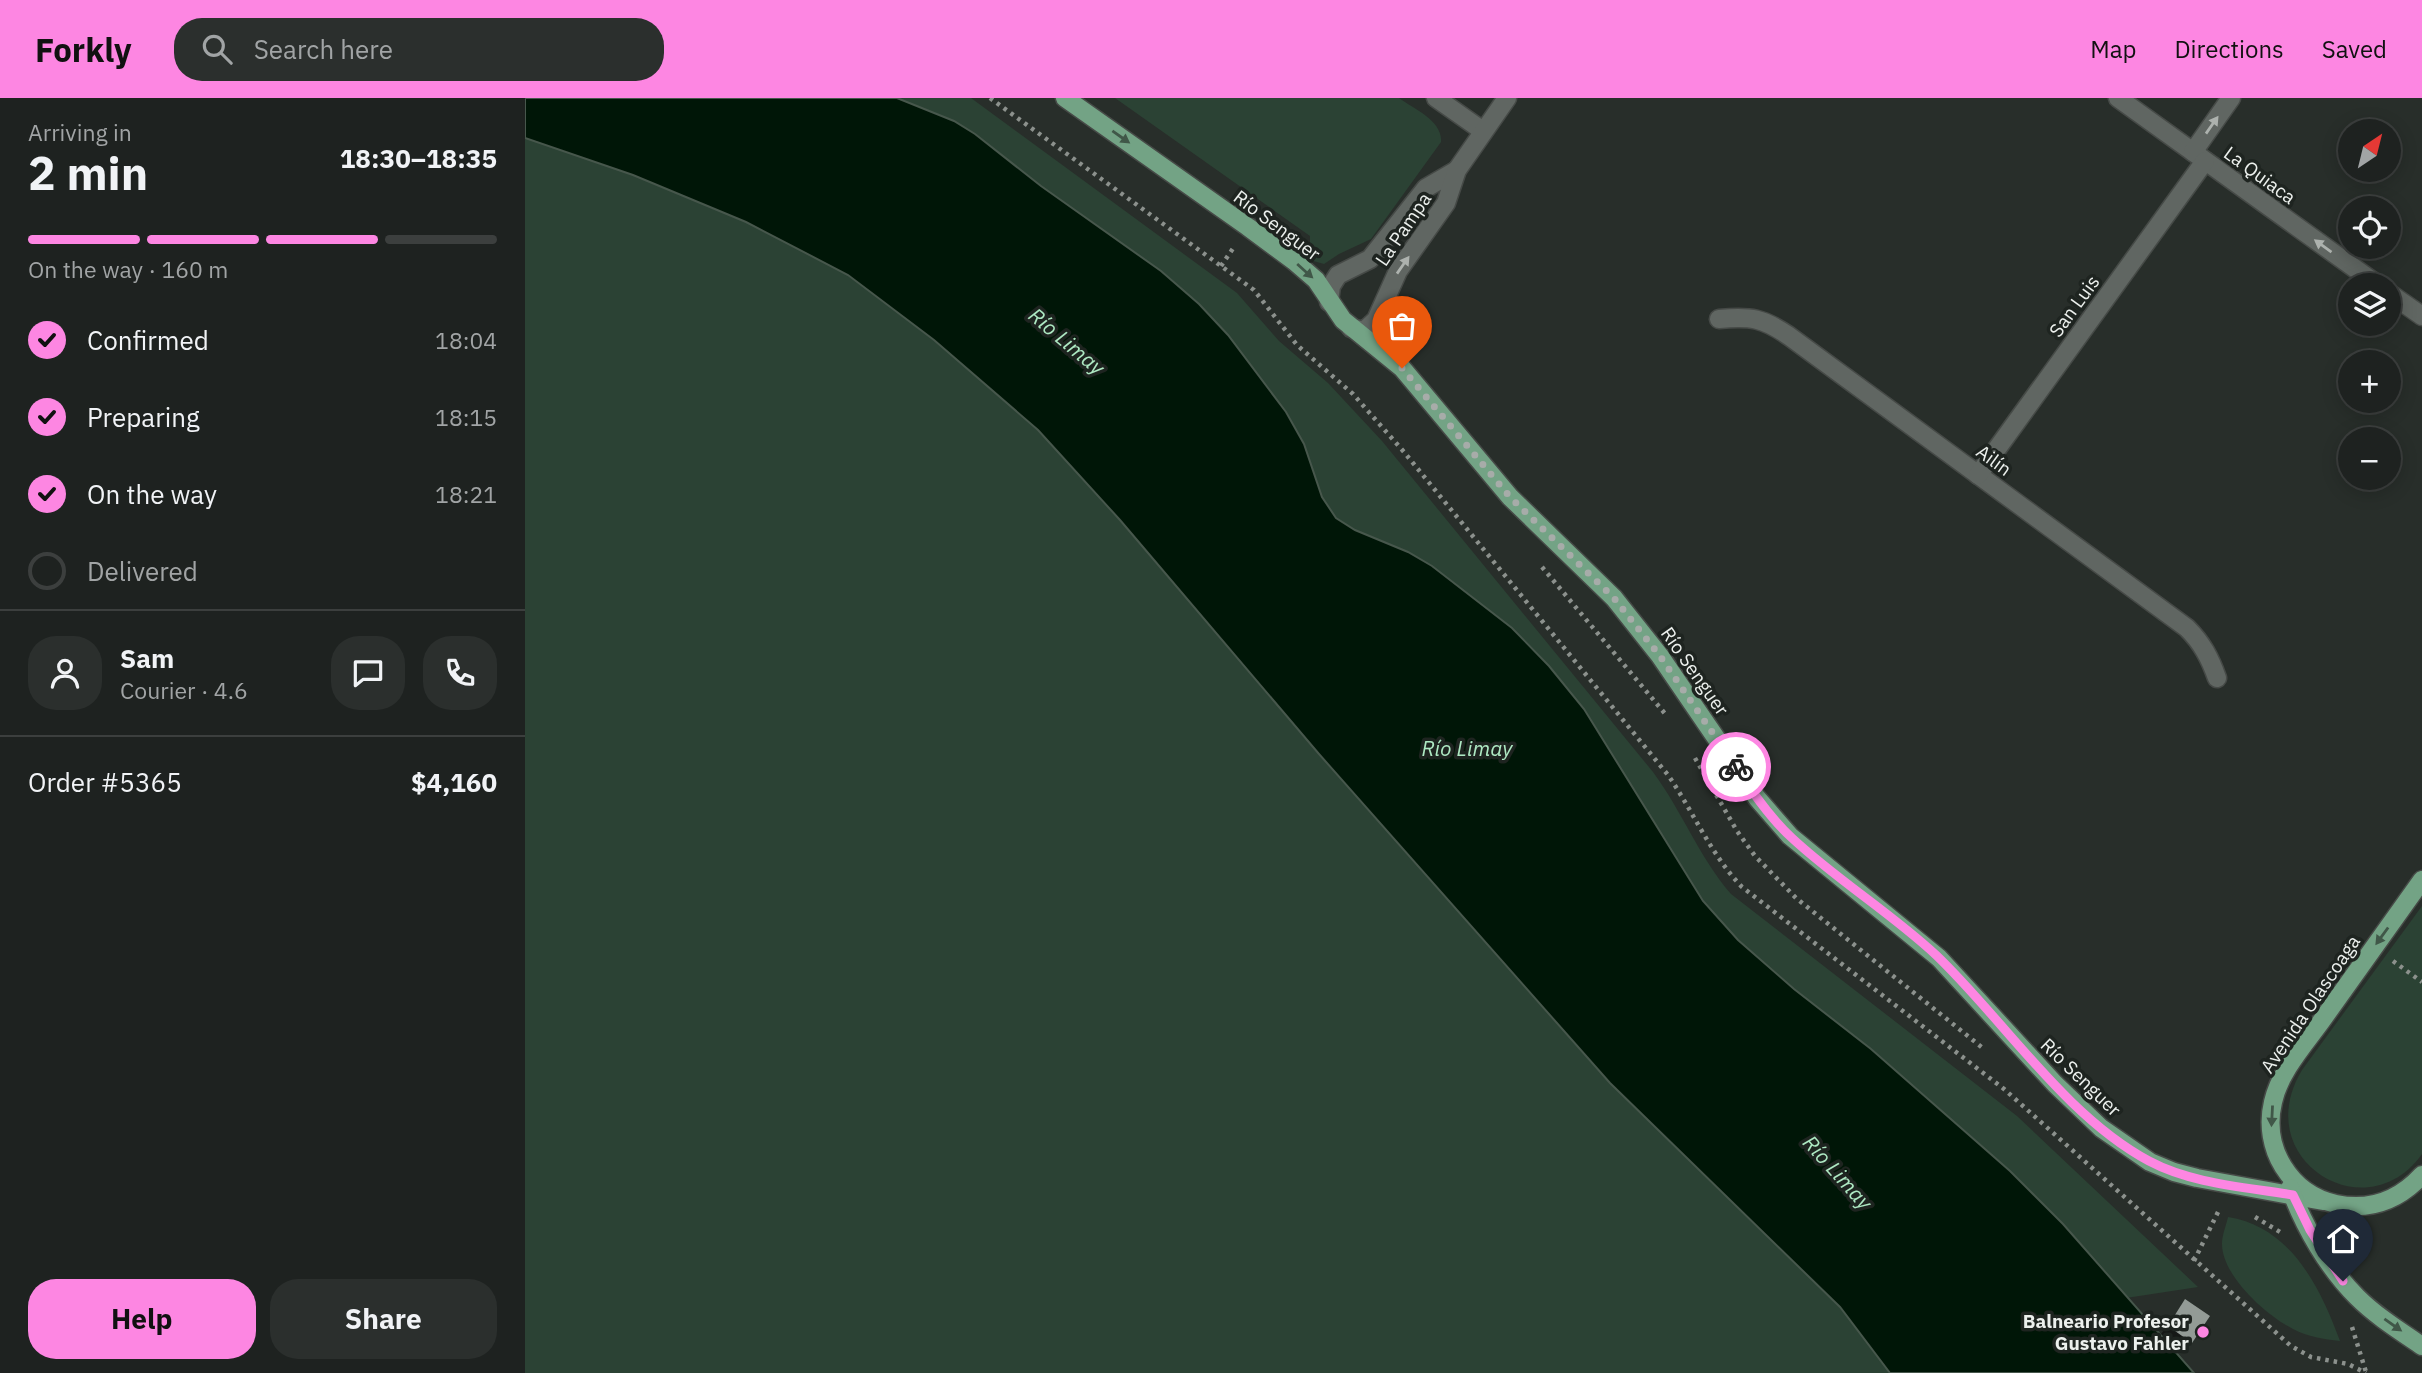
<!DOCTYPE html>
<html lang="en">
<head>
<meta charset="utf-8">
<style>
	body { margin:0; font-family:"IBM Plex Sans",sans-serif; background:#2b2f2d; color:#f1f3f6; height:100vh; display:flex; flex-direction:column; font-size:26px; white-space:nowrap }
	* { box-sizing:border-box; margin:0 }
	p { font-size:23px; color:#a1a4a5 }
	.icon { flex:none; width:38px; height:38px; fill:none; stroke:currentColor; stroke-width:2; stroke-linecap:round; stroke-linejoin:round }
	.map { position:relative; flex:1; overflow:hidden }
	.side { display:flex; flex-direction:column; background:#1e2220; width:525px }
	.side>* { flex:none }
	.needle { width:46px; rotate:35deg }
	.tools { position:absolute; left:1813px; top:21px; display:grid; gap:14px }
	.tools a { display:grid; place-items:center; width:63px; height:63px; border-radius:50%; background:#1e2220; box-shadow:0 4px 18px #0003,0 0 0 2px #3c3f3e; font-size:35px }
	.pin { position:absolute; display:grid; place-items:center; width:60px; height:60px; color:#fff; margin:-72px -30px; border-radius:50% 50% 50% 0; rotate:-45deg; box-shadow:0 0 7px #0007 }
	.pin .icon { rotate:45deg }
	.courier { position:absolute; display:grid; place-items:center; width:70px; height:70px; margin:-35px; border:5px solid #fd86e2; border-radius:50%; background:#fff; color:#222; box-shadow:0 2px 9px #0007 }
	.headline em { font-style:normal; font-weight:700 }
	.headline div { display:flex; flex-direction:column-reverse }
	.headline { display:flex; align-items:center; justify-content:space-between; height:119px; padding:0 28px }
	h1 { font-size:46px; font-weight:700; line-height:52px }
	.bar { display:grid; grid-template-columns:repeat(4,1fr); gap:10px 7px; align-content:center; height:84px; padding:0 28px }
	.bar i { height:9px; border-radius:5px; background:#3c3f3e }
	.bar .selected { background:#fd86e2 }
	.bar p { grid-column:span 4 }
	.line { display:flex; align-items:center; gap:18px; padding:0 28px; border-top:2px solid #3c3f3e }
	.line div { flex:1 }
	.round { display:grid; place-items:center; flex:none; width:74px; height:74px; border-radius:28px; background:#2b2f2d }
	ol { padding:0 28px; list-style:none }
	li { display:flex; align-items:center; gap:21px; height:77px }
	li p { margin-inline-start:auto }
	li .icon { padding:7px; border-radius:50%; background:#fd86e2; color:#111; stroke-width:4 }
	li:last-child { color:#a1a4a5 }
	li i { width:38px; height:38px; border:4px solid #3c3f3e; border-radius:50% }
	.cta { display:flex; gap:14px; margin-top:auto; padding:14px 28px }
	.cta a { flex:1; height:80px; border-radius:28px; background:#fd86e2; color:#111; font-size:28px; font-weight:700; line-height:80px; text-align:center }
	.cta a+a { background:#2b2f2d; color:#f1f3f6 }
	header { display:flex; align-items:center; gap:42px; box-sizing:border-box; height:98px; padding:0 35px; background:#fd86e2; color:#111 }
	header strong { font-size:33px }
	nav { display:flex; gap:38px; margin-inline-start:auto; font-size:24px }
	.search { width:490px; height:63px; background:#2b2f2d; display:flex; align-items:center; gap:18px; box-sizing:border-box; padding:0 24px; border-radius:28px; color:#a1a4a5; font-size:26px }
	main { display:flex; flex:1; min-height:0 }
	.map>svg:first-child { display:block }
	.green { fill:#2b4234 }
	.water { fill:#001607; stroke:#47574c; stroke-width:2 }
	.shadow { fill:#0007 }
	.building { fill:#939b96 }
	.lines { fill:none; stroke-linecap:round; stroke-linejoin:round }
	.minor-casing { stroke:#464a47; stroke-width:21 }
	.major-casing { stroke:#464a47; stroke-width:21 }
	.path { stroke:#8c918d; stroke-width:4.5; stroke-dasharray:3.5 5; stroke-linecap:butt }
	.minor { stroke:#606662; stroke-width:18 }
	.major { stroke:#73a385; stroke-width:18 }
	.oneway { fill:#adb2ae }
	.oneway2 { fill:#405748 }
	.done { stroke:#a7aca9; stroke-width:7; stroke-dasharray:0 12.6 }
	.route { stroke:#fd86e2; stroke-width:9 }
	.poi-dot { fill:#fd86e2; stroke:#1e2420; stroke-width:2.5 }
	.labels { text-anchor:middle; dominant-baseline:central; stroke-width:7; stroke-linejoin:round; paint-order:stroke }
	.street-label { font-size:19px; fill:#ecf0ed; stroke:#1e2420 }
	.poi-label { font-size:19px; font-weight:bold; fill:#ecf0ed; stroke:#1e2420; text-anchor:end }
	.water-label { font-size:21px; font-style:italic; fill:#aee9c3; stroke:#1e2420 }
</style>
</head>
<body>
<header>
<strong>Forkly</strong>
<div class="search"><svg class="icon" aria-label="search" viewBox="0 0 24 24"><circle cx="10" cy="10" r="6"/><path d="M15 15l6 6"/></svg>Search here</div>
<nav><a>Map</a><a>Directions</a><a>Saved</a></nav>
</header>
<main>
<section class="side">
<div class="headline"><div><h1>2 min</h1><p>Arriving in</p></div><em>18:30–18:35</em></div>
<div class="bar"><i class="selected"></i><i class="selected"></i><i class="selected"></i><i></i><p>On the way · 160 m</p></div>
<ol>
<li><svg class="icon" aria-label="check" viewBox="0 0 24 24"><path d="M5 12l5 5 9-10"/></svg>Confirmed<p>18:04</p></li>
<li><svg class="icon" aria-label="check" viewBox="0 0 24 24"><path d="M5 12l5 5 9-10"/></svg>Preparing<p>18:15</p></li>
<li><svg class="icon" aria-label="check" viewBox="0 0 24 24"><path d="M5 12l5 5 9-10"/></svg>On the way<p>18:21</p></li>
<li><i></i>Delivered</li>
</ol>
<div class="line" style="height:126px"><a class="round"><svg class="icon" aria-label="person" viewBox="0 0 24 24"><circle cx="12" cy="8" r="4"/><path d="M4 21q1-7 8-7t8 7"/></svg></a><div><b>Sam</b><p>Courier · 4.6</p></div><a class="round"><svg class="icon" aria-label="chat" viewBox="0 0 24 24"><path d="M4 5h16v11H9l-5 4z"/></svg></a><a class="round"><svg class="icon" aria-label="phone" viewBox="0 0 24 24"><path d="M5 4h4l2 5-3 2q2 4 5 5l2-3 5 2v4C11 20 4 13 5 4z"/></svg></a></div>
<div class="line" style="height:91px"><div>Order #5365</div><b>$4,160</b></div>
<div class="cta"><a>Help</a><a>Share</a></div>
</section>
<div class="map">
<svg width="1897" height="1275" viewBox="0 0 1897 1275">
	<rect width="100%" height="100%" fill="#282e2a"/>
	<g class="green">
		<path d="M372,0H446L712,195L754,243L803,285L857,343L1128,674C1157,713 1174,759 1206,796L1492,1018L1673,1189L1601,1200L1538,1126L1485,1073L1346,951L1269,891L1213,842L1178,803L1059,611L1024,568L987,530L907,468L883,454L830,432L811,420L797,399L790,378L761,314L703,237L674,206L636,173L516,88L450,36L429,23Z"/>
		<path d="M590,0H874C889,11 918,23 916,44L846,141L814,156L799,166L785,162V138Z"/>
		<path d="M0,40L108,77L221,124L323,177L409,242L513,332L595,422L794,656L1085,985L1315,1209L1365,1275H0Z"/>
		<path d="M1897,808V1056C1841,1135 1723,1061 1777,972Z"/>
		<path d="M1703,1119C1766,1129 1795,1189 1815,1243C1799,1241 1783,1239 1768,1231C1742,1218 1697,1178 1697,1146C1697,1137 1701,1128 1703,1119Z"/>
	</g>
	<path class="water" d="M0,0H372L429,23L450,36L516,88L636,173L674,206L703,237L761,314L779,346L797,399L811,420L830,432L883,454L907,468L987,530L1024,568L1059,611L1178,803L1213,842L1269,891L1346,951L1485,1073L1538,1126L1669,1275H1365L1315,1209L1085,985L794,656L595,422L513,332L409,242L323,177L221,124L108,77L0,40Z"/>
	<path class="shadow" d="M1661,1204L1666,1244L1658,1251L1636,1236Z"/>
	<path class="building" d="M1660,1201L1685,1218L1667,1245L1643,1228Z"/>
	<g class="lines">
		<g class="minor-casing">
			<g id="minor">
				<path d="M911,0L958,33"/>
				<path d="M1593,0L1853,187"/>
				<path d="M1668,54L1706,0"/>
				<path d="M1864,195L1897,218"/>
				<path d="M804,204L806,188L813,177L845,161L901,90L932,72"/>
				<path d="M1194,221C1226,218 1238,220 1264,238L1662,530C1677,545 1685,560 1692,580"/>
				<path d="M826,230L839,233L851,222L873,173L921,105L932,72L982,0"/>
				<path d="M1453,377L1680,63"/>
			</g>
		</g>
		<g class="major-casing">
			<g id="major">
				<path d="M540,0L723,129L769,163L791,182L818,222L877,270L985,399L1089,500L1135,558L1232,700L1265,738L1414,860L1530,986L1576,1030L1625,1064L1649,1074L1672,1080L1798,1103"/>
				<path d="M1897,782C1865,827 1833,872 1800,918C1782,944 1755,972 1748,1004C1737,1050 1765,1096 1811,1106C1845,1113 1874,1102 1897,1077"/>
				<path d="M1765,1090C1779,1129 1803,1170 1832,1199C1851,1218 1875,1233 1897,1248"/>
			</g>
		</g>
		<g class="path">
			<path d="M465,0L729,192L772,247L828,296L879,354L1143,677C1168,713 1186,757 1217,789L1479,991L1766,1248L1786,1259L1823,1266L1841,1275"/>
			<path d="M696,168L709,149"/>
			<path d="M1017,469L1142,618"/>
			<path d="M1170,660L1212,733L1230,758L1271,800L1459,951"/>
			<path d="M1868,863L1897,884"/>
			<path d="M1730,1119L1755,1134"/>
			<path d="M1669,1163L1695,1110"/>
			<path d="M1827,1229L1841,1274"/>
		</g>
		<use href="#minor" class="minor"/>
		<use href="#major" class="major"/>
	</g>
	<defs><path id="oneway-solid" d="M-6-.8H1V-3.2L6.5 0L1 3.2V.8H-6Z" transform="scale(1.75)"/></defs>
	<g class="oneway">
		<use href="#oneway-solid" transform="translate(1687 27) rotate(-55)"/>
		<use href="#oneway-solid" transform="translate(1798 148) rotate(-144)"/>
		<use href="#oneway-solid" transform="translate(878 167) rotate(-55)"/>
	</g>
	<g class="oneway2">
		<use href="#oneway-solid" transform="translate(596 39) rotate(35)"/>
		<use href="#oneway-solid" transform="translate(780 173) rotate(42)"/>
		<use href="#oneway-solid" transform="translate(1857 838) rotate(126)"/>
		<use href="#oneway-solid" transform="translate(1747 1018) rotate(93)"/>
		<use href="#oneway-solid" transform="translate(1868 1227) rotate(35)"/>
	</g>
	<g class="lines">
		<path class="done" d="M877,270L985,399L1089,500L1135,558L1211,669"/>
		<path class="route" d="M1211,669C1227,694 1245,720 1267,740C1312,782 1366,815 1411,857C1479,922 1540,1018 1624,1063C1667,1086 1721,1089 1768,1097L1785,1132L1818,1183"/>
	</g>
	<circle class="poi-dot" cx="1678" cy="1234" r="7"/>
	<g class="labels">
		<g class="street-label">
			<text transform="translate(1735 77) rotate(36)">La Quiaca</text>
			<text transform="translate(752 127) rotate(37)">Río Senguer</text>
			<text transform="translate(878 131) rotate(-56)">La Pampa</text>
			<text transform="translate(1549 208) rotate(-54)">San Luis</text>
			<text transform="translate(1469 362) rotate(36)">Ailín</text>
			<text transform="translate(1170 573) rotate(55)">Río Senguer</text>
			<text transform="translate(1785 906) rotate(-56)">Avenida Olascoaga</text>
			<text transform="translate(1556 979) rotate(44)">Río Senguer</text>
		</g>
		<g class="poi-label">
			<text x="1664" y="1223">Balneario Profesor<tspan x="1664" dy="22">Gustavo Fahler</tspan></text>
		</g>
		<g class="water-label">
			<text transform="translate(542 243) rotate(40)">Río Limay</text>
			<text x="942" y="650">Río Limay</text>
			<text transform="translate(1313 1074) rotate(48)">Río Limay</text>
		</g>
	</g>
</svg>
<div class="tools">
<a><svg class="needle" viewBox="-14 -14 28 28"><path d="M0-13l5 13h-10z" fill="#e53935"/><path d="M0 13l5-13h-10z" fill="#a1a4a5"/></svg></a>
<a><svg class="icon" aria-label="locate" viewBox="0 0 24 24"><circle cx="12" cy="12" r="6"/><path d="M12 2v4M12 18v4M2 12h4M18 12h4"/></svg></a>
<a><svg class="icon" aria-label="layers" viewBox="0 0 24 24"><path d="M12 4l9 5-9 5-9-5zM3 14l9 5 9-5"/></svg></a>
<a>+</a>
<a>−</a>
</div>
<div class="pin" style="left:877px;top:270px;background:#ea580c"><svg class="icon" aria-label="bag" viewBox="0 0 24 24"><path d="M5 8h14l-1 12H6zM9 8a3 3 0 0 1 6 0"/></svg></div>
<div class="pin" style="left:1818px;top:1183px;background:#1f2937"><svg class="icon" aria-label="home" viewBox="0 0 24 24"><path d="M3 11l9-7 9 7M6 9v11h12V9"/></svg></div>
<div class="courier" style="left:1211px;top:669px"><svg class="icon" aria-label="bike" viewBox="0 0 24 24"><circle cx="6" cy="16" r="4"/><circle cx="18" cy="16" r="4"/><path d="M6 16l4-8h5l3 8M10 8l3 8H6M13 5h3"/></svg></div>
</div>
</main>
</body>
</html>
